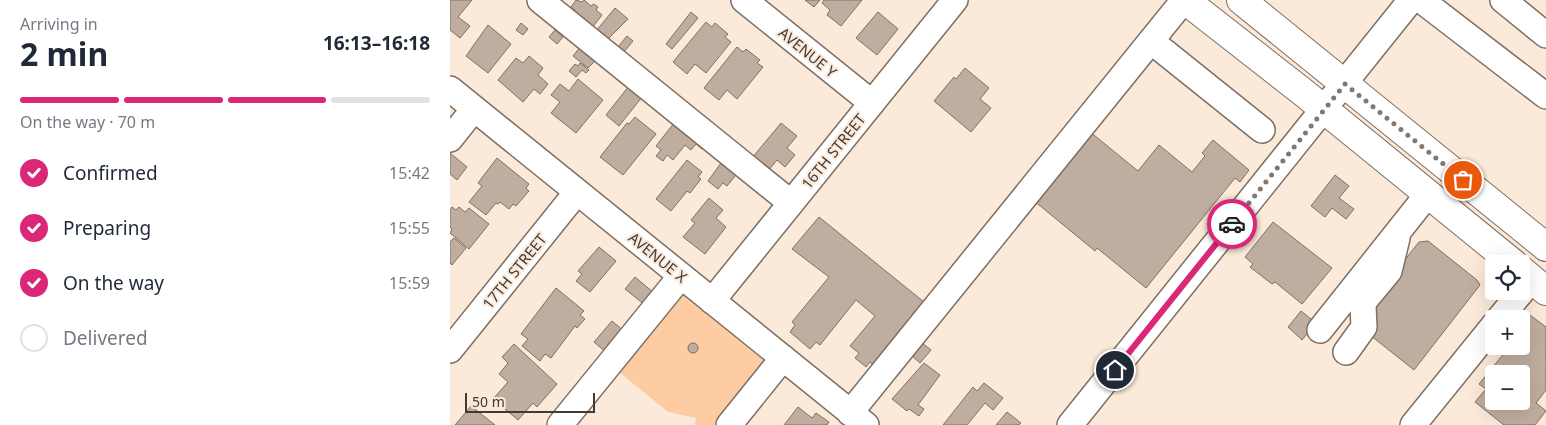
<!DOCTYPE html>
<html lang="en">
<head>
<meta charset="utf-8">
<style>
	body { margin:0; font-family:"Noto Sans",sans-serif; background:#f2f2f3; color:#1f2937; height:100vh; display:flex; flex-direction:column; font-size:19px; white-space:nowrap }
	* { box-sizing:border-box; margin:0 }
	p { font-size:16px; color:#747a83 }
	.icon { flex:none; width:28px; height:28px; fill:none; stroke:currentColor; stroke-width:2; stroke-linecap:round; stroke-linejoin:round }
	.map { position:relative; flex:1; overflow:hidden }
	.sheet { display:flex; flex-direction:column; background:#fff; width:450px }
	.sheet>* { flex:none }
	.tools { position:absolute; left:1035px; top:255px; display:grid; gap:10px }
	.tools a { display:grid; place-items:center; width:45px; height:45px; border-radius:5px; background:#fff; box-shadow:0 5px 20px #0002; font-size:25px }
	.scale { position:absolute; left:15px; bottom:12px; width:130px; box-sizing:border-box; padding-left:5px; border:2px solid #423b35; border-top:0; font-size:14px; line-height:18px; white-space:nowrap; color:#423b35; -webkit-text-stroke:4px #fbe9da; paint-order:stroke }
	.pin { position:absolute; display:grid; place-items:center; width:42px; height:42px; color:#fff; margin:-21px; border:2px solid #fff; border-radius:50%; box-shadow:0 1px 5px #0007 }
	.courier { position:absolute; display:grid; place-items:center; width:50px; height:50px; margin:-25px; border:4px solid #db2777; border-radius:50%; background:#fff; color:#222; box-shadow:0 1px 6px #0007 }
	.summary em { font-style:normal; font-weight:700 }
	.summary div { display:flex; flex-direction:column-reverse }
	.summary { display:flex; align-items:center; justify-content:space-between; height:85px; padding:0 20px }
	h1 { font-size:32px; font-weight:700; line-height:38px }
	.bar { display:grid; grid-template-columns:repeat(4,1fr); gap:8px 5px; align-content:center; height:60px; padding:0 20px }
	.bar i { height:6px; border-radius:4px; background:#e0e1e3 }
	.bar .selected { background:#db2777 }
	.bar p { grid-column:span 4 }
	ol { padding:0 20px; list-style:none }
	li { display:flex; align-items:center; gap:15px; height:55px }
	li p { margin-inline-start:auto }
	li .icon { padding:5px; border-radius:50%; background:#db2777; color:#fff; stroke-width:4 }
	li:last-child { color:#747a83 }
	li i { width:28px; height:28px; border:2px solid #e0e1e3; border-radius:50% }
	main { display:flex; flex:1; min-height:0 }
	.map>svg:first-child { display:block }
	.green { fill:#fdcca2 }
	.building { fill:#bfaea0; stroke:#807063; fill-rule:evenodd }
	.lines { fill:none; stroke-linecap:round; stroke-linejoin:round }
	.minor-casing { stroke:#7f6f62; stroke-width:28 }
	.major-casing { stroke:#7f6f62; stroke-width:30 }
	.minor { stroke:#fff; stroke-width:25 }
	.major { stroke:#fff; stroke-width:28 }
	.done { stroke:#83786f; stroke-width:5; stroke-dasharray:0 9 }
	.route { stroke:#db2777; stroke-width:6 }
	.labels { text-anchor:middle; dominant-baseline:central; stroke-width:4; stroke-linejoin:round; paint-order:stroke }
	.street-label { font-size:15px; fill:#423b35; stroke:#fbe9da }
</style>
</head>
<body>
<main>
<section class="sheet">
<div class="summary"><div><h1>2 min</h1><p>Arriving in</p></div><em>16:13–16:18</em></div>
<div class="bar"><i class="selected"></i><i class="selected"></i><i class="selected"></i><i></i><p>On the way · 70 m</p></div>
<ol>
<li><svg class="icon" aria-label="check" viewBox="0 0 24 24"><path d="M5 12l5 5 9-10"/></svg>Confirmed<p>15:42</p></li>
<li><svg class="icon" aria-label="check" viewBox="0 0 24 24"><path d="M5 12l5 5 9-10"/></svg>Preparing<p>15:55</p></li>
<li><svg class="icon" aria-label="check" viewBox="0 0 24 24"><path d="M5 12l5 5 9-10"/></svg>On the way<p>15:59</p></li>
<li><i></i>Delivered</li>
</ol>
</section>
<div class="map">
<svg width="1096" height="425" viewBox="0 0 1096 425">
	<rect width="100%" height="100%" fill="#fbe9da"/>
	<path class="green" d="M229,285L313,358L311,367L264,425H245L246,418L218,412L163,367Z"/>
	<g class="building">
		<path d="M0,0H22L8,17L20,26L10,38L0,30Z"/>
		<path d="M126,0L132,2L134,0L141,6L144,4L148,7L146,10L152,15L142,28L123,13L125,10L121,7Z"/>
		<path d="M355,0H370L364,7Z"/>
		<path d="M374,0H412L391,26L377,15L380,10L372,3Z"/>
		<path d="M165,8L178,19L157,40L146,31Z"/>
		<path d="M241,12L248,18L222,49L216,44Z"/>
		<path d="M428,12L448,29L427,55L406,38Z"/>
		<path d="M256,22L262,27L265,23L278,34L275,37L281,42L256,73L245,64L237,74L223,62Z"/>
		<path d="M71,23L78,29L73,35L66,30Z"/>
		<path d="M38,25L61,44L38,73L16,56Z"/>
		<path d="M105,30L113,37L107,44L99,37Z"/>
		<path d="M177,36L183,41L173,53L167,48Z"/>
		<path d="M135,41L158,59L152,67L145,61L138,68L123,56Z"/>
		<path d="M287,47L293,52L296,49L310,60L307,63L313,67L287,99L277,90L269,100L254,88Z"/>
		<path d="M79,56L93,68L88,75L98,84L90,94L84,89L73,102L48,80L66,58L73,63Z"/>
		<path d="M130,63L139,70L136,73L132,70L126,77L119,71L125,64L128,66Z"/>
		<path d="M515,68L539,88L530,99L541,108L521,132L484,101L504,77L506,79Z"/>
		<path d="M128,79L153,100L126,133L101,113L110,102L101,95L110,84L119,91Z"/>
		<path d="M183,81L196,92L169,126L156,115Z"/>
		<path d="M185,117L206,134L173,175L150,157L177,123L179,124Z"/>
		<path d="M228,118L258,143L252,149L246,144L241,150L235,145L223,160L217,155L213,161L206,156L211,150L206,146Z"/>
		<path d="M331,123L347,136L337,148L345,155L335,167L327,160L318,171L302,158Z"/>
		<path d="M639,131L688,171L709,145L742,172L755,156L752,153L763,140L799,170L790,182L785,178L696,288L647,248L645,251L583,200Z"/>
		<path d="M0,153L17,167L7,180L0,174Z"/>
		<path d="M47,158L79,184L76,188L79,191L66,206L63,204L59,209L50,202L48,204L46,203L36,215L19,202L32,186L28,183Z"/>
		<path d="M274,159L289,171L277,186L273,183L268,189L258,181Z"/>
		<path d="M237,160L252,172L248,177L251,179L240,193L237,191L221,211L206,199Z"/>
		<path d="M885,175L899,186L889,198L904,209L896,219L882,208L875,217L861,206Z"/>
		<path d="M259,198L273,210L266,218L276,227L255,254L233,237L245,223L241,220Z"/>
		<path d="M2,207L6,210L9,207L15,212L19,208L39,224L19,249L0,233L2,229L0,227V210Z"/>
		<path d="M369,217L479,306L428,369L420,362L416,367L405,358L409,353L400,346L425,316L406,300L370,345L366,342L360,349L340,332L345,325L342,322L379,277L342,249Z"/>
		<path d="M823,222L882,268L852,304L825,282L822,284L800,267L803,264L795,257Z"/>
		<path d="M4,238L16,248L2,265L0,263V242Z"/>
		<path d="M978,241L1027,280L1030,285L964,370L920,335L918,306L969,242Z"/>
		<path d="M149,247L166,261L140,292L126,281L132,274L128,271Z"/>
		<path d="M185,277L204,293L195,305L175,289Z"/>
		<path d="M106,288L134,311L130,315L135,319L127,328L125,326L101,358L95,354L90,361L72,346L78,339L71,334Z"/>
		<path d="M851,311L866,323L852,340L838,327Z"/>
		<path d="M1080,315L1096,327V390L1086,403L1096,411L1085,425H1054L1025,402L1036,389L1029,384L1060,346H1071V326ZM1044,374H1071V401H1044Z"/>
		<path d="M162,321L175,332L157,353L144,342Z"/>
		<path d="M471,342L481,350L470,363L461,355Z"/>
		<circle cx="243" cy="348" r="5"/>
		<path d="M64,344L107,384L87,407L83,403L68,420L43,399L58,382L49,374L58,363L52,357Z"/>
		<path d="M474,363L490,375L468,405L474,409L469,416L459,409L457,411L442,399Z"/>
		<path d="M534,383L553,398L543,410L535,403L517,425H493L523,387L527,391Z"/>
		<path d="M21,406L45,425H5Z"/>
		<path d="M348,407L362,418L366,413L379,422L377,425H334Z"/>
		<path d="M557,412L571,423L569,425H546Z"/>
	</g>
	<g class="lines">
		<g class="minor-casing">
			<g id="minor">
				<path d="M90,0L341,203"/>
				<path d="M294,0L422,103"/>
				<path d="M971,0L1096,96"/>
				<path d="M1053,0L1096,35"/>
				<path d="M701,41L812,130"/>
				<path d="M0,89L416,425"/>
				<path d="M0,139L24,109"/>
				<path d="M262,301L505,0"/>
				<path d="M1049,319L1082,279"/>
				<path d="M870,330L978,194"/>
				<path d="M0,350L127,192"/>
				<path d="M896,352L914,327L913,306L915,300L939,271L947,238"/>
				<path d="M400,413L734,0"/>
				<path d="M110,425L231,276"/>
				<path d="M279,425L333,358"/>
				<path d="M620,425L961,0"/>
				<path d="M963,425L1044,325"/>
			</g>
		</g>
		<g class="major-casing">
			<g id="major">
				<path d="M735,0L854,93L1064,264"/>
				<path d="M791,0L1096,247"/>
				<path d="M1071,270L1096,291"/>
			</g>
		</g>
		<use href="#minor" class="minor"/>
		<use href="#major" class="major"/>
	</g>
	<g class="lines">
		<path class="done" d="M782,224L895,84L1013,180"/>
		<path class="route" d="M665,370L782,224"/>
	</g>
	<g class="labels">
		<g class="street-label">
			<text transform="translate(358 52) rotate(39)">AVENUE Y</text>
			<text transform="translate(383 151) rotate(-51)">16TH STREET</text>
			<text transform="translate(208 257) rotate(39)">AVENUE X</text>
			<text transform="translate(64 271) rotate(-51)">17TH STREET</text>
		</g>
	</g>
</svg>
<div class="tools">
<a><svg class="icon" aria-label="locate" viewBox="0 0 24 24"><circle cx="12" cy="12" r="6"/><path d="M12 2v4M12 18v4M2 12h4M18 12h4"/></svg></a>
<a>+</a>
<a>−</a>
</div>
<div class="scale">50 m</div>
<div class="pin" style="left:1013px;top:180px;background:#ea580c"><svg class="icon" aria-label="bag" viewBox="0 0 24 24"><path d="M5 8h14l-1 12H6zM9 8a3 3 0 0 1 6 0"/></svg></div>
<div class="pin" style="left:665px;top:370px;background:#1f2937"><svg class="icon" aria-label="home" viewBox="0 0 24 24"><path d="M3 11l9-7 9 7M6 9v11h12V9"/></svg></div>
<div class="courier" style="left:782px;top:224px"><svg class="icon" aria-label="car" viewBox="0 0 24 24"><path d="M5 17H2v-5l4-1 3-4h7l3 4 3 1v5h-3M9 17h6M6 11h13"/><circle cx="7" cy="17" r="2"/><circle cx="17" cy="17" r="2"/></svg></div>
</div>
</main>
</body>
</html>
